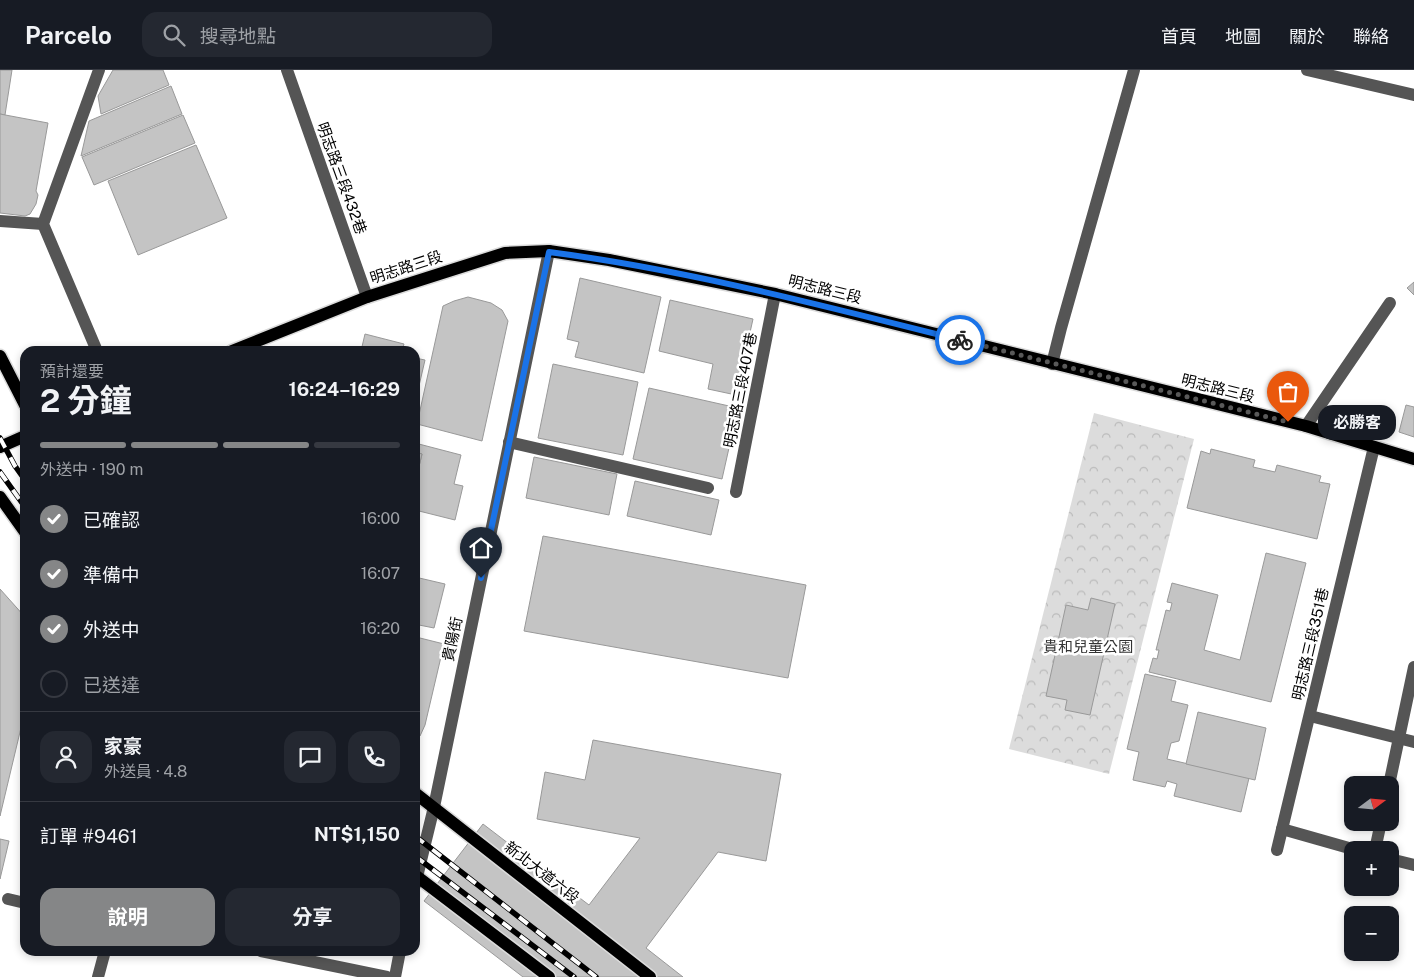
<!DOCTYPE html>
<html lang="zh-TW">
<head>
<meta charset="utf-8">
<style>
	body { margin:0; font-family:"Public Sans","Noto Sans TC",sans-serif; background:#242831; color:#f1f3f6; height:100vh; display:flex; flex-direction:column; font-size:19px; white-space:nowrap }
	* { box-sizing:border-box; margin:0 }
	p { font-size:16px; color:#9ea1a6 }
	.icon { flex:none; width:28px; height:28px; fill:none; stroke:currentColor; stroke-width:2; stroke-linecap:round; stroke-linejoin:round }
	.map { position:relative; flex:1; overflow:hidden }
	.panel { position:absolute; left:20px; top:276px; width:400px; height:610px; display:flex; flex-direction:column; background:#171b24; border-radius:15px; box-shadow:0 2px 8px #0003 }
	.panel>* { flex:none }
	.needle { width:32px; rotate:74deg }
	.buttons { position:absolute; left:1344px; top:706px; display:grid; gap:10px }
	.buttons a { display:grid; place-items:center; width:55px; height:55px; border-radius:10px; background:#171b24; box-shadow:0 2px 8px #0003; font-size:25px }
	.pin { position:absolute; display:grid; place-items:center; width:42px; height:42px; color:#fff; margin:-51px -21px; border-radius:50% 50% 50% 0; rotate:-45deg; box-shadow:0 0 5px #0007 }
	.pin .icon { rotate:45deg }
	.courier { position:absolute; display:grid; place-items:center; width:50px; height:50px; margin:-25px; border:4px solid #1a73e8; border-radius:50%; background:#fff; color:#222; box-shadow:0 1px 6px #0007 }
	.bubble { position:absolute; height:35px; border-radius:15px; background:#171b24; box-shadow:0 2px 8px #0003; font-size:16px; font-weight:700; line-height:35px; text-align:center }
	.summary em { font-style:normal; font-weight:700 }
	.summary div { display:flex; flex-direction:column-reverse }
	.summary { display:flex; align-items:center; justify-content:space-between; height:85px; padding:0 20px }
	h1 { font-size:32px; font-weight:700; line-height:38px }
	.bar { display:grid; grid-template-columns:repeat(4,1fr); gap:8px 5px; align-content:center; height:60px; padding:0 20px }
	.bar i { height:6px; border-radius:4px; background:#363941 }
	.bar .on { background:#858687 }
	.bar p { grid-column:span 4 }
	.line { display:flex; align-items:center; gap:12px; padding:0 20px; border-top:1px solid #363941 }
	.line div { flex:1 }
	.round { display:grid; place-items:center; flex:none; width:52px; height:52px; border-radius:15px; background:#242831 }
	ol { padding:0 20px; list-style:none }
	li { display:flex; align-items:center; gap:15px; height:55px }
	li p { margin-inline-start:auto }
	li .icon { padding:5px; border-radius:50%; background:#858687; color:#fff; stroke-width:4 }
	li:last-child { color:#9ea1a6 }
	li i { width:28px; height:28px; border:2px solid #363941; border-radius:50% }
	.primary-button { display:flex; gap:10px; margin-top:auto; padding:10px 20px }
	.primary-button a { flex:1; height:58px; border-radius:15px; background:#858687; color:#fff; font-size:20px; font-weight:700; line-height:58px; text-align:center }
	.primary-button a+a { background:#242831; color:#f1f3f6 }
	header { display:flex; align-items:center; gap:30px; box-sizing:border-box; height:70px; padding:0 25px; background:#171b24; border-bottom:1px solid #363941 }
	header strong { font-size:24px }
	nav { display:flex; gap:28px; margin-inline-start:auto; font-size:18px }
	.search { width:350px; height:45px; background:#242831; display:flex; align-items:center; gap:12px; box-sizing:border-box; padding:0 18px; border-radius:15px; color:#9ea1a6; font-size:19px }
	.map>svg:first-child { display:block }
	.park { fill:url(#park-crowns) }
	.building { fill:#c4c4c4; stroke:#999 }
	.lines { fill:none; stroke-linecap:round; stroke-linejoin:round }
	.major-casing { stroke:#dbdbdb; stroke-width:15 }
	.minor { stroke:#555; stroke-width:12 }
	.major { stroke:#000; stroke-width:12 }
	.rail-casing { stroke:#000; stroke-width:5.5 }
	.rail { stroke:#fff; stroke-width:4; stroke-dasharray:11; stroke-linecap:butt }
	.done { stroke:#595959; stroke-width:5; stroke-dasharray:0 9 }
	.route { stroke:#1a73e8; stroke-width:6 }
	.labels { text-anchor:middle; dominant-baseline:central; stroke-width:5; stroke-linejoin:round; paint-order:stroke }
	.street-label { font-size:15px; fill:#000; stroke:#fff }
	.park-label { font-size:15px; fill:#333; stroke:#fff }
</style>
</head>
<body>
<header>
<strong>Parcelo</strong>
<div class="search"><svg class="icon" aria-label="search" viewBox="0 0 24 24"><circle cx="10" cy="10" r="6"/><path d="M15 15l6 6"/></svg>搜尋地點</div>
<nav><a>首頁</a><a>地圖</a><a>關於</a><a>聯絡</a></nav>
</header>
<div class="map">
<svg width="1414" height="907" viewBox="0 0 1414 907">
	<defs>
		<pattern id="park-crowns" width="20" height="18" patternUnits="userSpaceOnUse" patternTransform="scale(1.25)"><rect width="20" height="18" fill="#dcdcdc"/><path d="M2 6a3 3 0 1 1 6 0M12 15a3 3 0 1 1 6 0" fill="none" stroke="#bbb"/></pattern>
	</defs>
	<rect width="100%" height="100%" fill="#fff"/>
	<path class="park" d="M1094,343L1194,369L1109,704L1009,679Z"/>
	<g class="building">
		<path d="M0,0H12L5,45L0,44Z"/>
		<path d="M113,0H163L169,15L101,44L98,26Z"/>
		<path d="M171,16L182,44L81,86L89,51Z"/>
		<path d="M0,44L48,53L36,121L38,125L36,134L30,144L25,146L0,143Z"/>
		<path d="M183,45L195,73L94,115L82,87Z"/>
		<path d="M196,75L227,148L138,185L108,111Z"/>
		<path d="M580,208L661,227L644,303L575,287L579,272L567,269Z"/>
		<path d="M1414,212V225L1407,218Z"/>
		<path d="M468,227L491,233L502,240L508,251L482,371L417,354L443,236L454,231Z"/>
		<path d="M670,230L753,249L736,325L708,319L713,294L659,281Z"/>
		<path d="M365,264L404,274L402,281H361Z"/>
		<path d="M415,288L425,290L415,333Z"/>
		<path d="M553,294L638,312L623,385L538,368Z"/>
		<path d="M649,318L738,338L722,409L633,389Z"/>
		<path d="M1406,335L1414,337V367L1399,362Z"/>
		<path d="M415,373L461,385L454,414L463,416L455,450L415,440V413L422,384L415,382Z"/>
		<path d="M1211,379L1255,390L1253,397L1275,402L1277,395L1321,406L1319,412L1330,414L1317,469L1187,438L1201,381L1210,384Z"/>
		<path d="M415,382L422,384L415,413Z"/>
		<path d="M534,387L617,404L609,445L526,428Z"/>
		<path d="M635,411L719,430L711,465L627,446Z"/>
		<path d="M543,466L806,515L788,608L524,561Z"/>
		<path d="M1266,483L1306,493L1271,632L1149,602L1153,588L1157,589L1159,580H1156L1166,540L1170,541L1172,533L1167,532L1172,513L1218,525L1204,580L1240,590Z"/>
		<path d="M415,507L445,514L434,558L419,555L416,567L444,574L425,655L420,666L415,669Z"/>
		<path d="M0,519L25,547V641L0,746Z"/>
		<path d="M1091,528L1115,534L1090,645L1065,640L1067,630L1046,626L1066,535L1088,540Z"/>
		<path d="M1145,604L1176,611L1171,631L1188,635L1179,671L1171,673L1167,689L1249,708L1241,742L1174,726L1177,714L1167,711L1165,717L1133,710L1139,682L1127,679Z"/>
		<path d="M1198,642L1266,658L1255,710L1186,694Z"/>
		<path d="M593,670L781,704L766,791L718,782L646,878L683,907H523L424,831L483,754L589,835L640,768L537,749L545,702L585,710Z"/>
		<path d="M0,769L9,771L0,809Z"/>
	</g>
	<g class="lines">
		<g class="major-casing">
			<g id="major">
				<path d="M232,281L367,227L505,183L549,181L609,190L775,224L1306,356L1414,389"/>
				<path d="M0,286L25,335"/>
				<path d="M0,377L25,366"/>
				<path d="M0,427L25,462"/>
				<path d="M415,723L650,907"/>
				<path d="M415,805L549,907"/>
			</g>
		</g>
		<g class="minor">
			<path d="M287,0L367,227"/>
			<path d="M1307,0L1414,25"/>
			<path d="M0,151L43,154"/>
			<path d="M97,281L43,154L99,0"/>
			<path d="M1052,294L1061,258L1134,0"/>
			<path d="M1306,356L1390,233"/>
			<path d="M509,372L708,418"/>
			<path d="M736,422L775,224"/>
			<path d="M1310,646L1414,672"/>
			<path d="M1389,715L1414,597"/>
			<path d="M1282,759L1356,780"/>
			<path d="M1277,780L1374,377"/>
			<path d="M1375,780L1381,752"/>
			<path d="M1390,789L1414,795"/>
			<path d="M415,815L434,737L549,181"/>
			<path d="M8,829L25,833"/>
			<path d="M261,881L387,907"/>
			<path d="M98,907L105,881"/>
			<path d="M395,907L400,881"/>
		</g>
		<use href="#major" class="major"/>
		<g class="rail-casing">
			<g id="rail">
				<path d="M0,368L15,396L25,410"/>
				<path d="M0,402L25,437"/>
				<path d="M415,766L596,907"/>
				<path d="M415,786L574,907"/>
			</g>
		</g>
		<use href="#rail" class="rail"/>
	</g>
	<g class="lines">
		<path class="done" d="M960,270L1288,352"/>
		<path class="route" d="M481,508L549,182C688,200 824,236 960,270"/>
	</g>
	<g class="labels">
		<g class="street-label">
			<text transform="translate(342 108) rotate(70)">明志路三段432巷</text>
			<text transform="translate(406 197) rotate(-18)">明志路三段</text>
			<text transform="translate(825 219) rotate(14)">明志路三段</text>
			<text transform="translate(1218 318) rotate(14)">明志路三段</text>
			<text transform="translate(740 320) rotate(-79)">明志路三段407巷</text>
			<text transform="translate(452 569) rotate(-78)">貴陽街</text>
			<text transform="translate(1310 574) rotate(-77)">明志路三段351巷</text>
			<text transform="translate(542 802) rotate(38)">新北大道六段</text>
		</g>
		<g class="park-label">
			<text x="1088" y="576">貴和兒童公園</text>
		</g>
	</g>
</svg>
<div class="buttons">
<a><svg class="needle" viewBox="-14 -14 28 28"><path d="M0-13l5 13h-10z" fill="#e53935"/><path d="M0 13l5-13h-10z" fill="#9ea1a6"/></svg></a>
<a>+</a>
<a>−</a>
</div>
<div class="pin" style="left:1288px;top:352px;background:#ea580c"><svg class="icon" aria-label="bag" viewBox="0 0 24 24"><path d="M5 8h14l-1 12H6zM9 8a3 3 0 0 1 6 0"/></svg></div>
<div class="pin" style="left:481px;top:508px;background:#1f2937"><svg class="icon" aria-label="home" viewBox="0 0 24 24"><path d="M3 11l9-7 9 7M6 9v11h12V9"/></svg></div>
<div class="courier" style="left:960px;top:270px"><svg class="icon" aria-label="bike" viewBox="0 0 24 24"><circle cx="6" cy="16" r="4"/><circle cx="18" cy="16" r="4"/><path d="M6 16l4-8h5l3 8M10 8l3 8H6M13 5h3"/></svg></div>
<div class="bubble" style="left:1318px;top:335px;width:78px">必勝客</div>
<section class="panel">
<div class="summary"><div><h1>2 分鐘</h1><p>預計還要</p></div><em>16:24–16:29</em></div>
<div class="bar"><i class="on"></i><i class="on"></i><i class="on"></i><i></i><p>外送中 · 190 m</p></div>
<ol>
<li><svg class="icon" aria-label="check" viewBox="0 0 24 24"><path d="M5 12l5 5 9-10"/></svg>已確認<p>16:00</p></li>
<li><svg class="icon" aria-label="check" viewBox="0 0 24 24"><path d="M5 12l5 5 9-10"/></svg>準備中<p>16:07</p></li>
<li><svg class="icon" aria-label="check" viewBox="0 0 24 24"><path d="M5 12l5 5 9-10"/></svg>外送中<p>16:20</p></li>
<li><i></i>已送達</li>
</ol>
<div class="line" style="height:90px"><a class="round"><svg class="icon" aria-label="person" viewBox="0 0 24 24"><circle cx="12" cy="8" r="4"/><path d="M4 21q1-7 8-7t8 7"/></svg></a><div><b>家豪</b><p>外送員 · 4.8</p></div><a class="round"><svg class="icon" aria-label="chat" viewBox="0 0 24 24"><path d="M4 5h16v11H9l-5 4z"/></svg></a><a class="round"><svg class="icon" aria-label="phone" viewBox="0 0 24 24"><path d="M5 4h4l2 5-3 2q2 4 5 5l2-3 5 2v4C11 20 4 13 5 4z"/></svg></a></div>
<div class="line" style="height:65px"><div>訂單 #9461</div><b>NT$1,150</b></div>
<div class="primary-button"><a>說明</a><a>分享</a></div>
</section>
</div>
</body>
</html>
